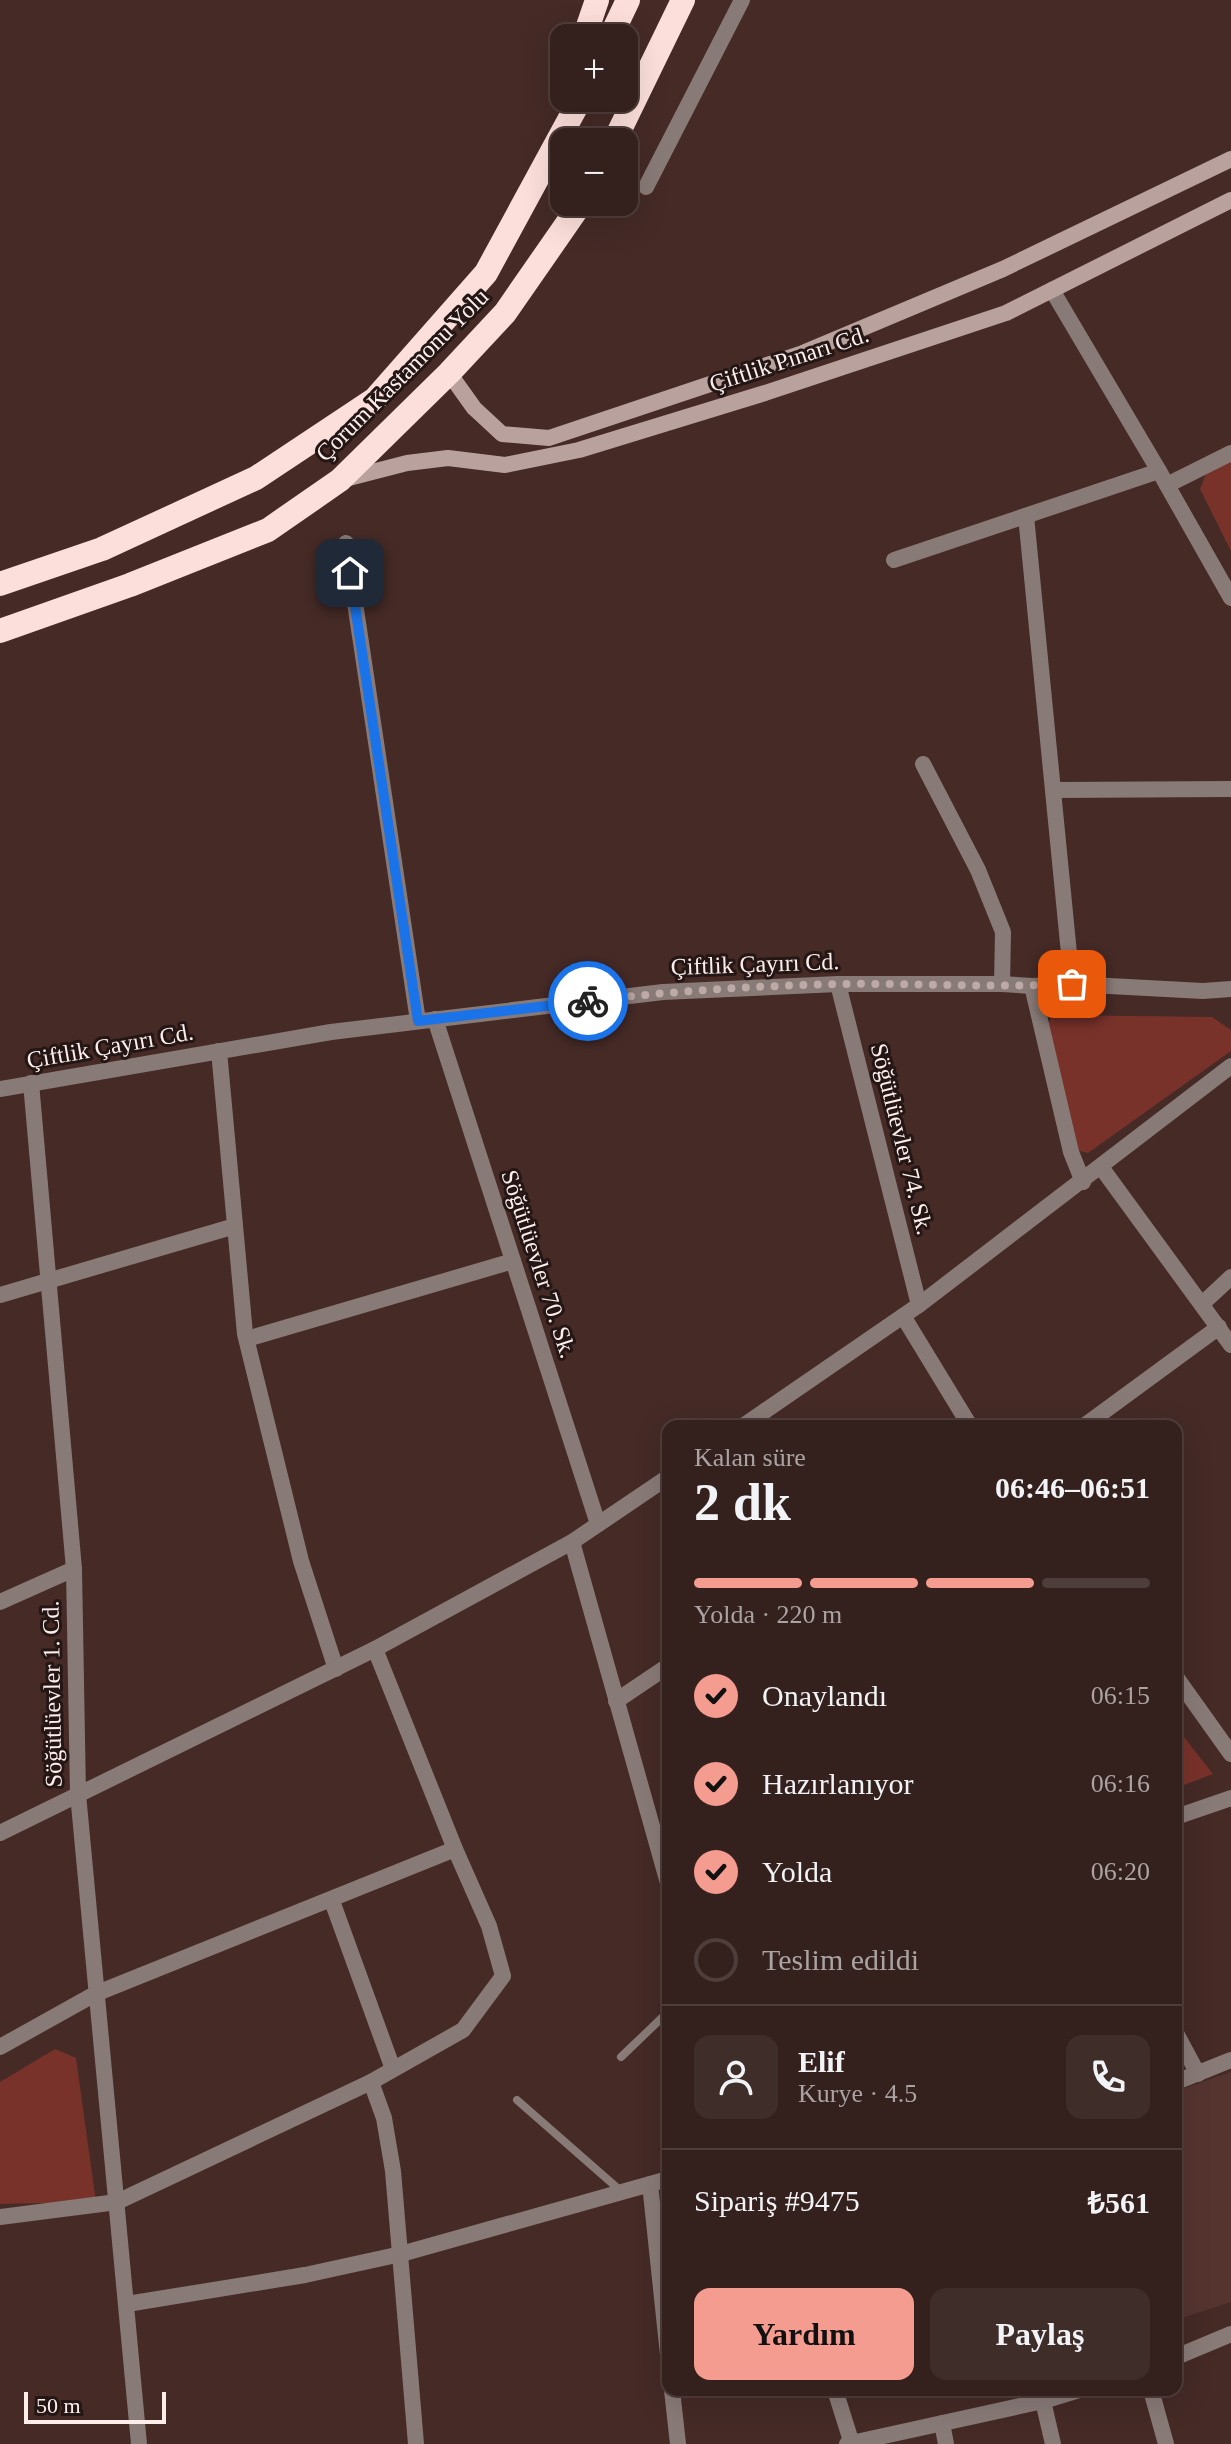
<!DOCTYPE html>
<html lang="tr">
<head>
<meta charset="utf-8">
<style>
	body { margin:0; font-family:Georgia,serif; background:#3f2d29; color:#f1f3f6; height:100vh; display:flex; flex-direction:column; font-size:30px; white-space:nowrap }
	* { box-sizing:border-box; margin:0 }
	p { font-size:26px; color:#a9a3a3 }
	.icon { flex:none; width:44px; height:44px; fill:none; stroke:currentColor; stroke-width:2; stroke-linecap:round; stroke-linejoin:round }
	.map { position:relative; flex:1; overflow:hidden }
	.panel { position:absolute; left:662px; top:1420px; width:520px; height:976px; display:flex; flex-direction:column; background:#34201c; border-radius:16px; box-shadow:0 8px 32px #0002,0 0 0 2px #4e3e3b }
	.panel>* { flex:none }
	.controls { position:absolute; left:550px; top:24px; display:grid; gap:16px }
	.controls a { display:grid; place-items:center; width:88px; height:88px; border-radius:16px; background:#34201c; box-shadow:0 8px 32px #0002,0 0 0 2px #4e3e3b; font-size:40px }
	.scale { position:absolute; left:24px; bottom:20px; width:142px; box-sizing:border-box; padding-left:8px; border:4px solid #fdeeeb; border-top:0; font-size:22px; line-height:28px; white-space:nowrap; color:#fdeeeb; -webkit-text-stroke:6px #231614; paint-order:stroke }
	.pin { position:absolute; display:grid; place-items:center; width:68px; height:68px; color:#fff; margin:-34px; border-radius:16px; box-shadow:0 4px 12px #0006 }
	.courier { position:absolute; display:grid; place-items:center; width:80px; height:80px; margin:-40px; border:6px solid #1a73e8; border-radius:50%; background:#fff; color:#222; box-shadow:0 2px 10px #0007 }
	.overview em { font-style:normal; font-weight:800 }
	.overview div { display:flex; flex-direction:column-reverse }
	.overview { display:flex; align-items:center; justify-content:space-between; height:136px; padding:0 32px }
	h1 { font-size:52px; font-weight:800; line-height:60px }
	.bar { display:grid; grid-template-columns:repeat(4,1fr); gap:12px 8px; align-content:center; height:96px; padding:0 32px }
	.bar i { height:10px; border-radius:6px; background:#4e3e3b }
	.bar .on { background:#f59c90 }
	.bar p { grid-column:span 4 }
	.line { display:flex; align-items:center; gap:20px; padding:0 32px; border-top:2px solid #4e3e3b }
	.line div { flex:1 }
	.round { display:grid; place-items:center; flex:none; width:84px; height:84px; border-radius:16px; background:#3f2d29 }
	ol { padding:0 32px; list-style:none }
	li { display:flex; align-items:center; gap:24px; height:88px }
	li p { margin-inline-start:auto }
	li .icon { padding:8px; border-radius:50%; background:#f59c90; color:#111; stroke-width:4 }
	li:last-child { color:#a9a3a3 }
	li i { width:44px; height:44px; border:4px solid #4e3e3b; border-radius:50% }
	.primary-button { display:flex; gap:16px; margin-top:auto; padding:16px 32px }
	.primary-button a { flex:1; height:92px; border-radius:16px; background:#f59c90; color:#111; font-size:32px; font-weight:800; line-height:92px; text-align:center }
	.primary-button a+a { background:#3f2d29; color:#f1f3f6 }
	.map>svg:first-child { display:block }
	.built { fill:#553430 }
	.green { fill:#78322a }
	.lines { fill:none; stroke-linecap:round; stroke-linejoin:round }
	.lane { stroke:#887a77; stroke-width:8 }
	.street { stroke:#887a77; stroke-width:16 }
	.secondary { stroke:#b9a29e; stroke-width:16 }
	.highway { stroke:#fcdfda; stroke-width:24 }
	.done { stroke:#bda9a6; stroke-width:8; stroke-dasharray:0 14.4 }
	.route { stroke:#1a73e8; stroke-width:10 }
	.labels { text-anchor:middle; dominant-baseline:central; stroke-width:6; stroke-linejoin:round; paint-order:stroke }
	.street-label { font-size:24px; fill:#fdeeeb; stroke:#231614 }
</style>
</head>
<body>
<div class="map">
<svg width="1231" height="2444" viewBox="0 0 1231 2444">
	<rect width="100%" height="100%" fill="#452a26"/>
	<path class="built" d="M1231,2072V2302L1176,2320V2091Z"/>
	<g class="green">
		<path d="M1231,459V551L1200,489L1207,471Z"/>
		<path d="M1053,1015L1212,1017L1231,1030V1051L1088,1153L1076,1150L1045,1028Z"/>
		<path d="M1176,1727L1213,1774L1176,1788Z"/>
		<path d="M55,2049L76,2058L96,2202L0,2204V2082Z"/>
	</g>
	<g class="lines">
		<g class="lane">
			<path d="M621,2057L668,2012"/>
			<path d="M517,2100L622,2192"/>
		</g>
		<g class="street">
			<path d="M646,187L742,0"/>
			<path d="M1052,290L1159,471L1231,598"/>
			<path d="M1167,485L1231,453"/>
			<path d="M1026,516L1072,984"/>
			<path d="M346,543L418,1021"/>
			<path d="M894,560L1159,471"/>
			<path d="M923,764L978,870L1003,932L1002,984"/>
			<path d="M1054,790L1231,789"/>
			<path d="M838,984L919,1305"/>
			<path d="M1032,986L1071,1152L1083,1182"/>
			<path d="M435,1019L598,1524"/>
			<path d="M219,1051L245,1334L301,1561L336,1669"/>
			<path d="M31,1083L74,1569L78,1794L139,2444"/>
			<path d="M0,1089L331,1032L663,992L838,984H1002L1032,986L1072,984L1203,991L1231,989"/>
			<path d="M1101,1167L1231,1345"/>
			<path d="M0,1295L235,1226"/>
			<path d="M1202,1304L1231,1277"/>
			<path d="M903,1316L970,1426"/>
			<path d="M247,1339L513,1261"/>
			<path d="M743,1426L919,1305L1231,1066"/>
			<path d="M1084,1426L1219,1327"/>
			<path d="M572,1542L668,1883"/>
			<path d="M0,1602L74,1569"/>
			<path d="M1176,1677L1231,1754"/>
			<path d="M616,1701L668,1666"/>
			<path d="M1176,1817L1231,1798"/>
			<path d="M0,1833L375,1649L572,1542L668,1477"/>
			<path d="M332,1901L393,2069"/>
			<path d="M1176,2033L1198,2074"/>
			<path d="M0,2047L95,1994L455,1849"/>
			<path d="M371,2082L384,2118L393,2171L416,2444"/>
			<path d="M1176,2082L1231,2060"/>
			<path d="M650,2184L668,2355"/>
			<path d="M0,2217L117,2202L371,2082L463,2030L503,1976L489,1926L455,1849L375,1649"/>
			<path d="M127,2304L305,2275L401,2254L668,2179"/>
			<path d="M1176,2357L1231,2334"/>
			<path d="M672,2390L678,2444"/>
			<path d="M835,2390L852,2444"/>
			<path d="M1151,2390L1166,2444"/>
			<path d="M1043,2401L1053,2444"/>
			<path d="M942,2423L946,2444"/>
			<path d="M847,2444L1043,2401L1079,2390"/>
		</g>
		<g class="secondary">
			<path d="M449,373L474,408L502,434L549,438L803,353L1003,269L1231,159"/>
			<path d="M345,479L407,463L448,458L505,465L579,450L765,393L1006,313L1231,200"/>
		</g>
		<g class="highway">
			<path d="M584,38L597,0"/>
			<path d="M610,38L628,0"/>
			<path d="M614,142L683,0"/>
			<path d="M0,584L102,549L256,478L375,399L486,273L581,98"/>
			<path d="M0,631L130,585L268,530L340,480L449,373L505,313L582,202"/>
		</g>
	</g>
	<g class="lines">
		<path class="done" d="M588,1001C671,991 755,986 839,984C917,983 995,988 1072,984"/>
		<path class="route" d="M350,573L418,1021L588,1001"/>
	</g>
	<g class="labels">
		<g class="street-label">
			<text transform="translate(789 359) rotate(-18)">Çiftlik Pınarı Cd.</text>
			<text transform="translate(402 375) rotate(-45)">Çorum Kastamonu Yolu</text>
			<text transform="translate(755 964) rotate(-2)">Çiftlik Çayırı Cd.</text>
			<text transform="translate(110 1046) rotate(-10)">Çiftlik Çayırı Cd.</text>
			<text transform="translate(902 1139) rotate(76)">Söğütlüevler 74. Sk.</text>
			<text transform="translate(539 1264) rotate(72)">Söğütlüevler 70. Sk.</text>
			<text transform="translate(52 1694) rotate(-91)">Söğütlüevler 1. Cd.</text>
		</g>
	</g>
</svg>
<div class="controls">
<a>+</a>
<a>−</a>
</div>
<div class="scale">50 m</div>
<div class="pin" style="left:1072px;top:984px;background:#ea580c"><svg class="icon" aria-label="bag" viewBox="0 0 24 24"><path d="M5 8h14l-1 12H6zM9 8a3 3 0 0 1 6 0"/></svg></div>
<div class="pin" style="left:350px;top:573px;background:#1f2937"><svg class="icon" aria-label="home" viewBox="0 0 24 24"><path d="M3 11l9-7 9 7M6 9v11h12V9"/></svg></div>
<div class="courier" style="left:588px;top:1001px"><svg class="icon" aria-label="bike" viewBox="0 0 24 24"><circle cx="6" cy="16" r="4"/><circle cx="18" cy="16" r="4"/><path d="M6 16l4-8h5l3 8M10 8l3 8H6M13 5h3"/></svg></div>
<section class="panel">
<div class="overview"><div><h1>2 dk</h1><p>Kalan süre</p></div><em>06:46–06:51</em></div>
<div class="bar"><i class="on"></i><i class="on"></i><i class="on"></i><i></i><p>Yolda · 220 m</p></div>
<ol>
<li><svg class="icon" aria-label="check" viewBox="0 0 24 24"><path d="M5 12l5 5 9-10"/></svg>Onaylandı<p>06:15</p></li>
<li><svg class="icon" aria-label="check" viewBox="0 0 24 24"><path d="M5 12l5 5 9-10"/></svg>Hazırlanıyor<p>06:16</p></li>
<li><svg class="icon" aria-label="check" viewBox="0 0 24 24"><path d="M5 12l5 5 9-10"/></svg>Yolda<p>06:20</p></li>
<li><i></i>Teslim edildi</li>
</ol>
<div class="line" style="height:144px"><a class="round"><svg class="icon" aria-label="person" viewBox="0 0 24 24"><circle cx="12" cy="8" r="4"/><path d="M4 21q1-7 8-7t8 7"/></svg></a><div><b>Elif</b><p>Kurye · 4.5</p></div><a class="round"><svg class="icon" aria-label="phone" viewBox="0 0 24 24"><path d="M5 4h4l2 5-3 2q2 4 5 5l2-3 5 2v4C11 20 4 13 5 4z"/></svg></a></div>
<div class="line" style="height:104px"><div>Sipariş #9475</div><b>₺561</b></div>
<div class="primary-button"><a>Yardım</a><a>Paylaş</a></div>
</section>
</div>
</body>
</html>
